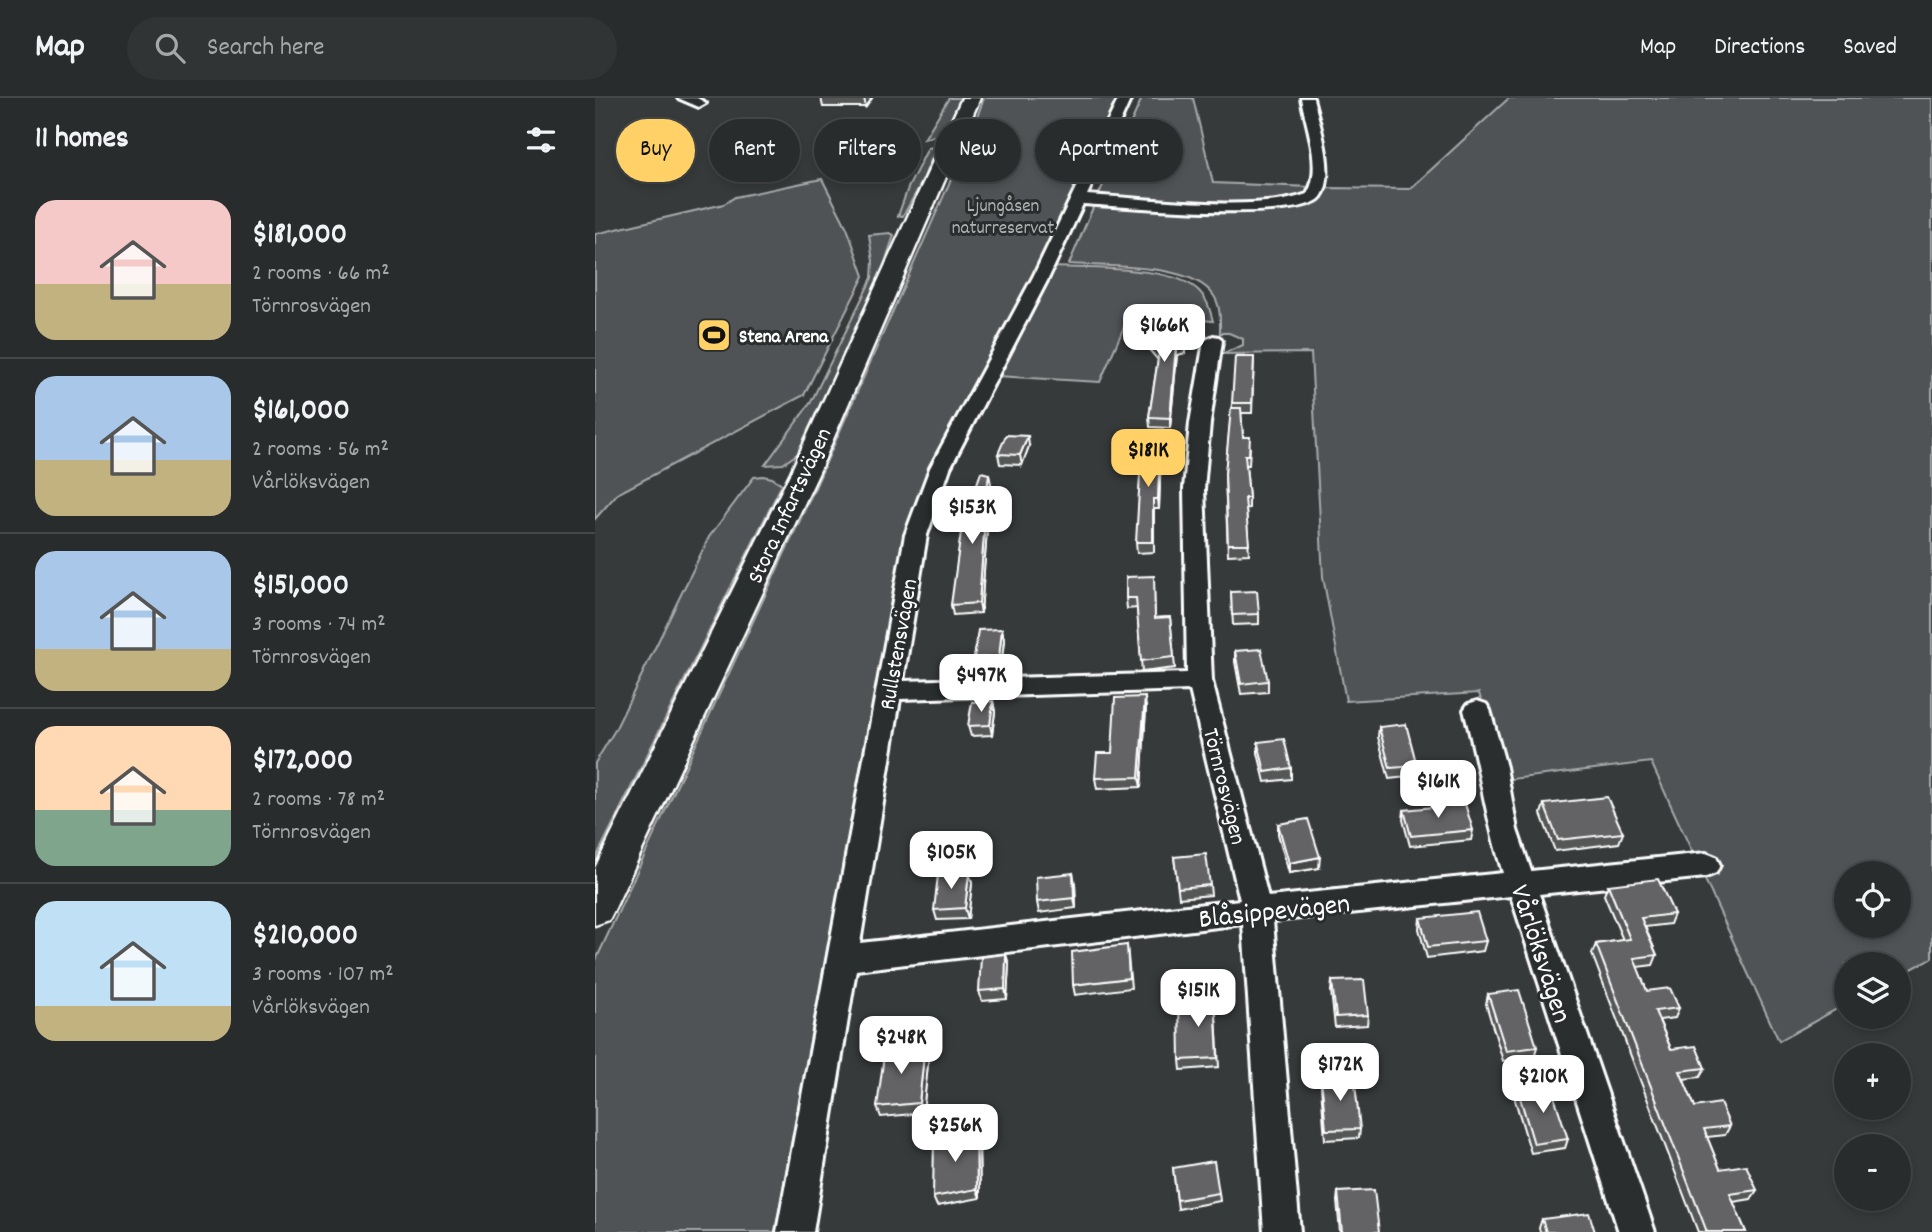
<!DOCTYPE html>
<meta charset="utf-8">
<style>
:root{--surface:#292c2c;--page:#313434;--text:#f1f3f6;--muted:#a5a7a9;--line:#454848;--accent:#ffd166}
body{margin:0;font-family:Dekko,sans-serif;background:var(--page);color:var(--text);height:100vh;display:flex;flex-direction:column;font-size:26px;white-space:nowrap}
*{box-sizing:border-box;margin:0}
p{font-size:23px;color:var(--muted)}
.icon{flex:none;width:38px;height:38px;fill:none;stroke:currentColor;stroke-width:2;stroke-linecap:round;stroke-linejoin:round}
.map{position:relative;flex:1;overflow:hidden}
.side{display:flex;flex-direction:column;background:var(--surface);width:595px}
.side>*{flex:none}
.top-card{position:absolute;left:21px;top:21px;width:665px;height:63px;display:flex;gap:14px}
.buttons{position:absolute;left:1239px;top:763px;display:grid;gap:14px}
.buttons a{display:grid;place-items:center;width:77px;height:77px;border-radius:50%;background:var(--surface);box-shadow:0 4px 10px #0003,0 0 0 2px var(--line);font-size:35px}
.price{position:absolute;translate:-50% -60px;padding:0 16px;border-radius:14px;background:#fff;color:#222;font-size:23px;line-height:46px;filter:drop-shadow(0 2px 4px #0008)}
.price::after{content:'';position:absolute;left:50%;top:42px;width:21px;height:16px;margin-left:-10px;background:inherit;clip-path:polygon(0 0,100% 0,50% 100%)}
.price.selected{background:var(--accent);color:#111}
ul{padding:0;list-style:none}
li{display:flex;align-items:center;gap:21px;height:175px;padding:0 35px}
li+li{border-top:2px solid var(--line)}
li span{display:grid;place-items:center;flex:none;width:196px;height:140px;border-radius:21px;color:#555}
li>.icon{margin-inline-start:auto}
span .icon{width:84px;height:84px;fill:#fffc;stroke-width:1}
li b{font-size:30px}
h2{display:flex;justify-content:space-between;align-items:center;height:84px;padding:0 35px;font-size:30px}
.pill{padding:0 24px;border-radius:32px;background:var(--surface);box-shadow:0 4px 10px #0003,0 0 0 2px var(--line);font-size:24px;line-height:63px}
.pill.selected{background:var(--accent);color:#111}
header{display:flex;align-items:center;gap:42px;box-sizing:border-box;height:98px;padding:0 35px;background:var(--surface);border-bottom:2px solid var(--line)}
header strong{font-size:33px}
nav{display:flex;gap:38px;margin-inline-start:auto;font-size:24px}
.search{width:490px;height:63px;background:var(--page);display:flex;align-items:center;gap:18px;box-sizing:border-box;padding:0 24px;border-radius:38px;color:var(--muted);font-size:26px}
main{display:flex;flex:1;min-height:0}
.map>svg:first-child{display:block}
.green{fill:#505354;stroke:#a8a9aa;stroke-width:2;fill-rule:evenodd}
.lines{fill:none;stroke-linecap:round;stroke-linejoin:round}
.minor-casing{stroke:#fff;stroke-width:6}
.secondary-casing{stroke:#fff;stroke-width:5}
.minor{fill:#2a2d2e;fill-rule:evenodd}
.secondary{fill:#2a2d2e;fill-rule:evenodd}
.wall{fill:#555657;stroke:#fff;stroke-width:2}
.shaded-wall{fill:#454647;stroke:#fff;stroke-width:2}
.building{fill:#636465;stroke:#fff;stroke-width:2}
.labels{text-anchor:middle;stroke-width:6;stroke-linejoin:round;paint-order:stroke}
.far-park-label{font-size:19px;fill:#b0b2b2;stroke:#2a2d2e}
.far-poi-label{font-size:19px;font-weight:bold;fill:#fff;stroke:#2a2d2e;text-anchor:start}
.street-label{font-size:23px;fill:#fff;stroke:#2a2d2e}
.near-street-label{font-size:28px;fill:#fff;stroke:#2a2d2e}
</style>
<header>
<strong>Map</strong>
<div class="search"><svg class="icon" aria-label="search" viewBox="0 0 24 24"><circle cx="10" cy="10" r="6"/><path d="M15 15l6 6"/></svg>Search here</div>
<nav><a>Map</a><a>Directions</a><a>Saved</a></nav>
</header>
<main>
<section class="side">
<h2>11 homes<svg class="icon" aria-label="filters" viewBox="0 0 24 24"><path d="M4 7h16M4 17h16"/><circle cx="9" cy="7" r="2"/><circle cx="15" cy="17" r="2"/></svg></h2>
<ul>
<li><span style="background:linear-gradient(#f6c9c9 60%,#c2b280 0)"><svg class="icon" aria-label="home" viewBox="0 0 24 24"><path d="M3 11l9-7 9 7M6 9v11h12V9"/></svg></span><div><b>$181,000</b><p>2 rooms · 66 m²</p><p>Törnrosvägen</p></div></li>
<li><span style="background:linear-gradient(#a9c7e8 60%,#c2b280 0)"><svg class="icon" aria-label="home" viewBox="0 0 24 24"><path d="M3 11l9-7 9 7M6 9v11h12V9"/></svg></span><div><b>$161,000</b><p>2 rooms · 56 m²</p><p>Vårlöksvägen</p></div></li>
<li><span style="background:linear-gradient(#a9c7e8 70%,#c2b280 0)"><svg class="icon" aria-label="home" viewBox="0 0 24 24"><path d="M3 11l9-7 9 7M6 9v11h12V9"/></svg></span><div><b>$151,000</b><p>3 rooms · 74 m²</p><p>Törnrosvägen</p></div></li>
<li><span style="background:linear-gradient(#ffd9b3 60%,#7fa58c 0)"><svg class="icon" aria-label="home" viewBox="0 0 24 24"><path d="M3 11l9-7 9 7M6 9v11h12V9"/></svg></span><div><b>$172,000</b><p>2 rooms · 78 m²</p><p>Törnrosvägen</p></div></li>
<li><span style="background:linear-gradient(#bfe0f5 75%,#c2b280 0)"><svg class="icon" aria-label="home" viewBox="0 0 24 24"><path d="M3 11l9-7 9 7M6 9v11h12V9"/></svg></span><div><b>$210,000</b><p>3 rooms · 107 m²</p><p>Vårlöksvägen</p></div></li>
</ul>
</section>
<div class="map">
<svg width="1337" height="1134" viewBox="0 0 1337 1134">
<rect width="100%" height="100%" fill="#373a3b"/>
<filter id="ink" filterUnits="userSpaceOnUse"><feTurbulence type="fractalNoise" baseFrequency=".0143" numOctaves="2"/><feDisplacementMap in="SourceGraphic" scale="14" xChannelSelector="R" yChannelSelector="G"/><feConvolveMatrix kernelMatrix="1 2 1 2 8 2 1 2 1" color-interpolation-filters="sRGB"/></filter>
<g filter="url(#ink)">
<path class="green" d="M354,0H366C357,20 353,36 329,41Z
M389,0H525L315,432L284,571L180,1134H0V864L219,392L364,63L378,48L382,36L379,27Z
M547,0H598L618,85L716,89L706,100L671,106L512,99L504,96Z
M914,0H1337V860L1304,878V866H1251V906L1184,943L1056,664L909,682L884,595L751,603L728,479L716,255L627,256L648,247V241L634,235H625C625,222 626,209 619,198C597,164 511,169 474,166L499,107L509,105L696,111L722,102L730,90L815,91ZM1251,775H1304V828H1251Z
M341,49L327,84L308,118H303L313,90L333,50Z
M227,81L252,130L269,178L209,297L22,396L0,421V136L129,106L140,99Z
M295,135L299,137L287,173L202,356L188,366L170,367L216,304L277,180L278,163L274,137Z
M458,169C493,171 581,167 605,194C613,202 615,213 618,223L535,215L505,284L402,278Z
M168,378L177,380L187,386L0,762V665L20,632L114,439L159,379Z"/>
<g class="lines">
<g class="minor-casing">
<path id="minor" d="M83,0H102L111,5L104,9Z
M524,0H536L492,97C549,100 662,115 712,96C728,71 711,27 706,0H718C724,25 742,77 726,99C706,125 525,108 488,106L454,179L355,370L332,437L308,583L592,575L589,391L595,325L609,243L618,238L624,239L627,243L615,325L609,391L617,583L673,799L908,775C891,722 884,666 869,612L873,606L882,603L891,606L895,612L911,669L922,732L936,773L1111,755L1121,759L1125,767L1121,775L1111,779L944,796L1060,1134H1024L916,798L678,823L705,1134H669L648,826L261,872L218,1134H182L310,437L335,370L438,179ZM595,592L645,802L265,845L305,601Z"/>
</g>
<g class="secondary-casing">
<path id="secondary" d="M367,0H385L224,374L20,810L14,822L0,827V770L196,374Z"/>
</g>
<use href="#minor" class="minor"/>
<use href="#secondary" class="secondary"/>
</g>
<path class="wall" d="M226,0H277L271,9H228Z
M584,216V239L589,246L590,255L582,257L575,330L555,329L554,319L563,262L546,242L545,233L569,226Z
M659,259L657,315H646L648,339L655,349L654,367H651L654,400V410L651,411L654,456L633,457L630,376L637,305Z
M434,348L427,367L405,366L403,356Z
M566,352L564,411H559V454L542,455L541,444Z
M396,386L395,391L403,401L398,417H393L386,515L358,517L356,507Z
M559,488L560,520L575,519L580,570L547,574L542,510L532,511L531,500Z
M636,494L664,516V526L638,527Z
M407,531L409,542L406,570L381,571L379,560Z
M640,553L673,583V594L646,596L640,564Z
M398,603L400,614L397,637L376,638L373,628Z
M551,610L546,689L502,691L500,680L517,655Z
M784,629L822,668L821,678L794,681L783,639Z
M663,644L696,670V681L670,684L663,655Z
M949,706L1028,735L1024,745L960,753L946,716Z
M809,712L878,732L876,742L815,748L808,722Z
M683,726L724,770L694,775L683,736Z
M579,759L615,787L616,797L584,800Z
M374,775L377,785L373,821L342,822L339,812Z
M478,775L480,786L481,810L444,815L442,804Z
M1013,787L1079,816L1075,826L1050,829L1062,857L1058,867L1042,869L1052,893L1084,910L1080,920L1064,922L1076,951L1110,970L1105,979L1088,981L1100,1009L1135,1028L1130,1037L1112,1039L1125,1071L1162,1092L1156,1101L1138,1104L1151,1134H1103L997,856L1001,846L1028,842L1009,797Z
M825,820L891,843L888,853L832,860L824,831Z
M532,847L536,890L480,897L478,887Z
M414,866L412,901L387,903L384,893Z
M737,883L773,917L772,927L740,929L736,893Z
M893,896L942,949L939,959L908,963L891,906Z
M620,899L624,969L586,972L585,962Z
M334,956L328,1015L286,1019L282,1009Z
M726,979L765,1031L764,1040L730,1042L726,988Z
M923,993L973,1041L970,1050L936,1055L920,1002Z
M384,1043L385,1100L342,1108L338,1099Z
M578,1070L624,1095L625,1103L583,1111Z
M743,1094L784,1134H745L742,1103Z
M947,1121L1000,1134H945L944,1130Z"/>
<path class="shaded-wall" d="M269,0H277L271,9Z
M584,216L585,225L583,247L589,246L590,255L582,257L575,330V320Z
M433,338L434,348L427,367L425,357Z
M565,342L566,352L564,411L563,401Z
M394,376L396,386L394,401L392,391Z
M401,391L403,401L398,417L397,407Z
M391,407L393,417L386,515L384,505Z
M407,531L409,542L406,570L404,559Z
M550,599L551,610L546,689L544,679Z
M398,603L400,614L397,637L395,627Z
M725,759L724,770L694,775V765Z
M374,775L377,785L373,821L370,810Z
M478,775L480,786L481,810L479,800Z
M411,856L414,866L412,901L410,891Z
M330,947L334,956L328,1015L324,1005Z
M381,1034L384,1043L385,1100L382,1091Z"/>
<path class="building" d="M572,214L584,216L582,238L589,246L581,248L575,320L554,319L564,254L545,233L569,226Z
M640,259H659L657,305H637Z
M636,310H646L648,339H655L654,357H650L654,400H650L654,446H633L630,376Z
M411,337L433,338L425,357L403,356Z
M547,342H565L563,401H558V444H541Z
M386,374L394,376L392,391H401L397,407H391L384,505L356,507L366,434Z
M559,478L560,520L575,519L579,559L546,563L541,500H531V479Z
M662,493L664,516L637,517L636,494Z
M407,531L404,559L379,560L383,532Z
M666,551L673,583L646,586L640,553Z
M550,599L544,679L500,680L502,655H517L520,600Z
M398,603L395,627L373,628L377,604Z
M811,626L822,668L795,670L784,629Z
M689,641L696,670L670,674L663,644Z
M1012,699L1028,735L963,742L949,706Z
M870,706L878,732L816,738L809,712Z
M713,721L725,759L694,765L683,726Z
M611,756L615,787L583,790L579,759Z
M374,775L370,810L339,812L343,777Z
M478,775L479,800L442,804L441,779Z
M1063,781L1079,816L1046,820L1062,857L1039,860L1052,893L1075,890L1084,910L1060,913L1076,951L1101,948L1110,970L1085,973L1100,1009L1125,1005L1135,1028L1109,1031L1125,1071L1151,1067L1162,1092L1135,1096L1151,1134H1112L1001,846L1035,841L1013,787Z
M882,814L891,843L833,849L825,820Z
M532,847L534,880L478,887L477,854Z
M411,856L410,891L384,893L386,859Z
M769,882L773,917L741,919L737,883Z
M924,892L942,949L911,953L893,896Z
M620,899L623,960L585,962L584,901Z
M330,947L324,1005L282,1009L290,950Z
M759,977L765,1031L731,1032L726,979Z
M956,989L973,1041L939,1046L923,993Z
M381,1034L382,1091L338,1099L339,1041Z
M619,1063L624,1095L582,1102L578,1070Z
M779,1092L784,1134H747L743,1094Z
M994,1115L1000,1134H951L947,1121Z"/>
</g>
<defs>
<g id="stadium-square" transform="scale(1.75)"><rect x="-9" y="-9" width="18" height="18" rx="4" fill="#ffd166" stroke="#2a2d2e"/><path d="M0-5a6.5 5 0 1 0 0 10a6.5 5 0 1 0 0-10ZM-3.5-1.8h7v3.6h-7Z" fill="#111"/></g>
</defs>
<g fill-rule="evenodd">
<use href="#stadium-square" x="119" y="237"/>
</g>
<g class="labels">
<g class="far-park-label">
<text x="408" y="113">Ljungåsen<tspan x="408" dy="22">naturreservat</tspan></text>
</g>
<g class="far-poi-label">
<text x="144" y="244">Stena Arena</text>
</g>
<g class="street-label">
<text transform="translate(193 407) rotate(-65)" y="8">Stora Infartsvägen</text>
<text transform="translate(302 546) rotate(-80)" y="8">Rullstensvägen</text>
<text transform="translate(631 688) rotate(76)" y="8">Törnrosvägen</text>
</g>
<g class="near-street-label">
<text transform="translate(679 811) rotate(-6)" y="10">Blåsippevägen</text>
<text transform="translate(948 855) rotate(72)" y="10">Vårlöksvägen</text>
</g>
</g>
</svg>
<div class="buttons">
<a><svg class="icon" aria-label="locate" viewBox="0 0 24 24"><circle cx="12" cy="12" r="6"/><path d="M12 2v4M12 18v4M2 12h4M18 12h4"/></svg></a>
<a><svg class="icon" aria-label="layers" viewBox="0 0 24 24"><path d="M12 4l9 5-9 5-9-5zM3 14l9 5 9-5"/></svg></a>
<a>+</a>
<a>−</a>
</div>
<b class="price" style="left:569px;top:266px">$166K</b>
<b class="price selected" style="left:553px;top:391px">$181K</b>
<b class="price" style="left:377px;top:448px">$153K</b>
<b class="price" style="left:386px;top:616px">$497K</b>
<b class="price" style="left:843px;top:722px">$161K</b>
<b class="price" style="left:356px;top:793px">$105K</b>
<b class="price" style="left:603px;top:931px">$151K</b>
<b class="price" style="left:306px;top:978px">$248K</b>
<b class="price" style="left:745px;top:1005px">$172K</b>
<b class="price" style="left:948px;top:1017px">$210K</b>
<b class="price" style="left:360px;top:1066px">$256K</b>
<div class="top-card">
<a class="pill selected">Buy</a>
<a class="pill">Rent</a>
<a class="pill">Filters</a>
<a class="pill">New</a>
<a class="pill">Apartment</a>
</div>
</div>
</main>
